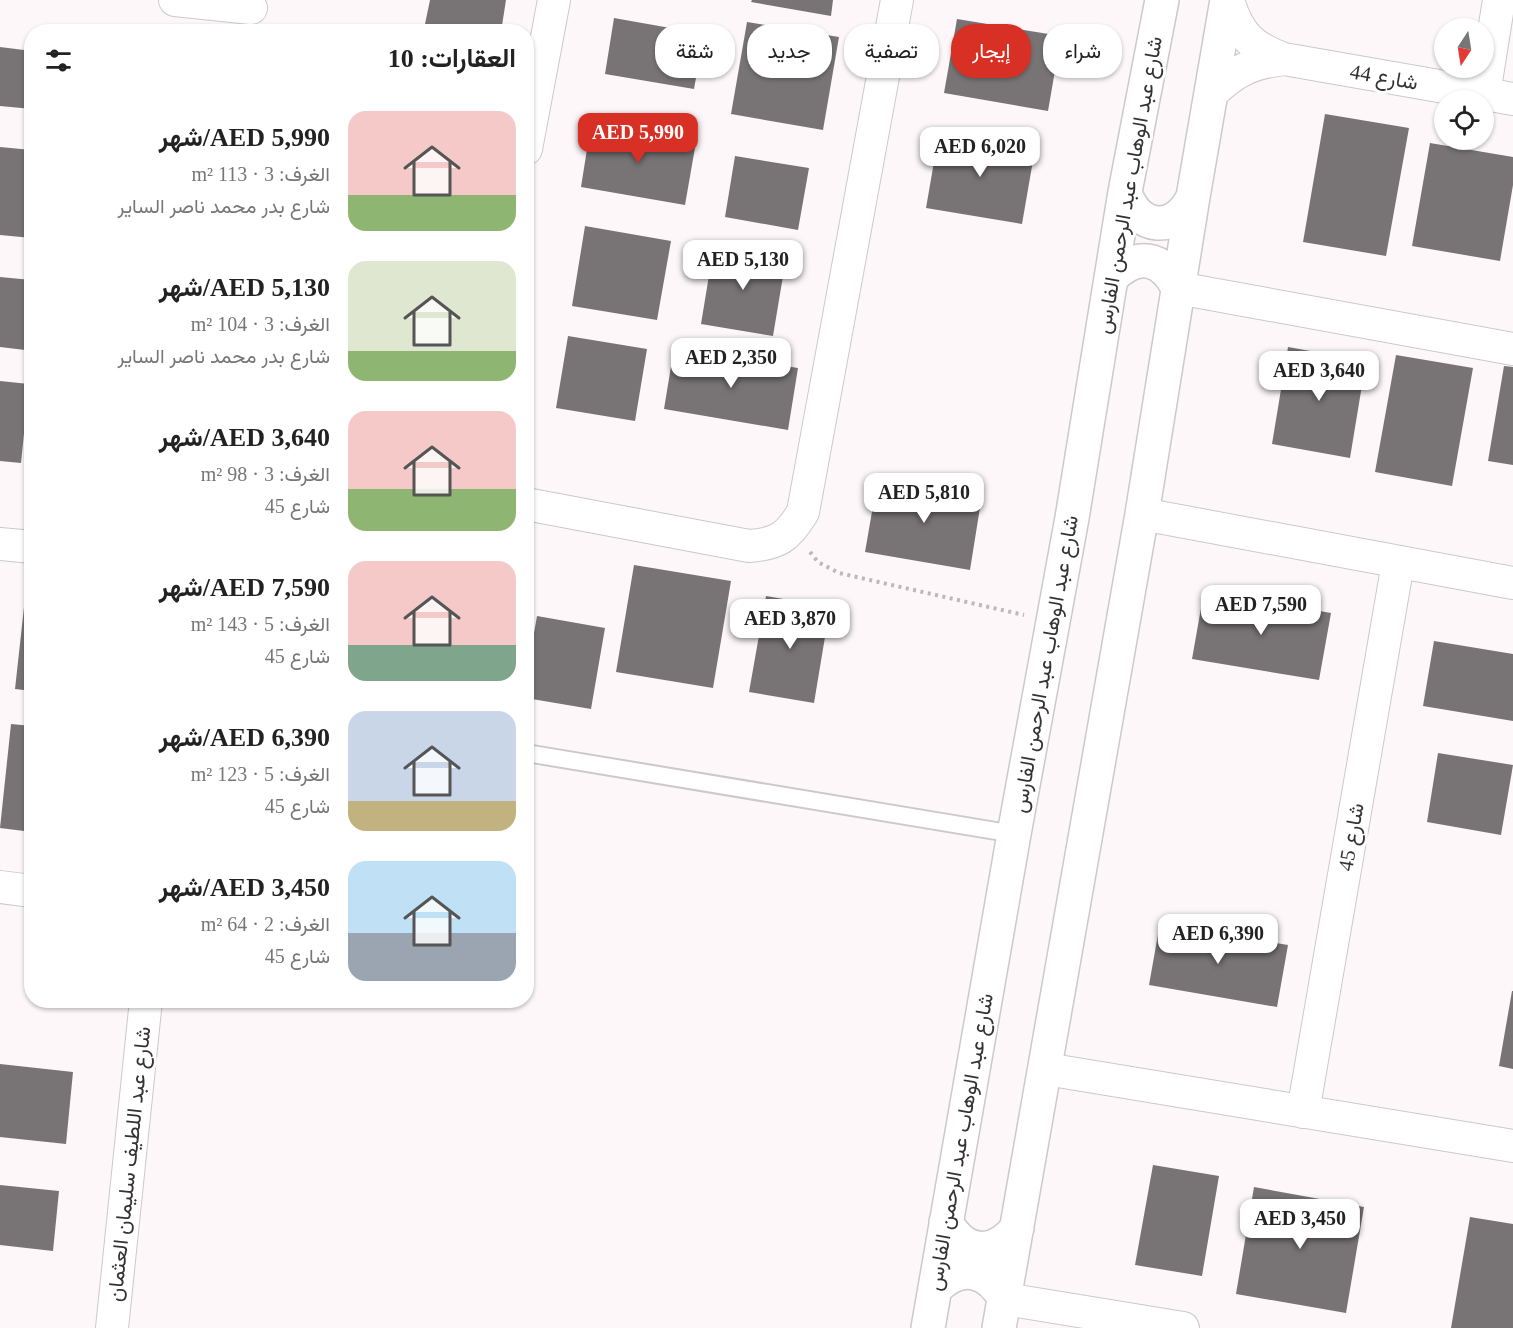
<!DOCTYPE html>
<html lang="ar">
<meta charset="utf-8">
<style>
:root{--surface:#fff;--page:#f6f6f6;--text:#222;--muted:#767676;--accent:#d93025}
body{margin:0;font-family:"Times New Roman",Vazirmatn,serif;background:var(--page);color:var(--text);direction:rtl;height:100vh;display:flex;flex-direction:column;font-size:22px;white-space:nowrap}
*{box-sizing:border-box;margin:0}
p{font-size:20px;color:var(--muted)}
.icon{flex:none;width:33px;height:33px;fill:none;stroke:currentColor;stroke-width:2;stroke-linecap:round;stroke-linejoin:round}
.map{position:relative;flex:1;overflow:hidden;direction:ltr}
.sheet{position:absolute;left:24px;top:24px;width:510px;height:984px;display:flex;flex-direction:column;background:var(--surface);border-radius:24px;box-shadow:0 2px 4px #0004;direction:rtl}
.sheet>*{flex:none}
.hud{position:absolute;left:552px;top:24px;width:570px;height:54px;direction:rtl;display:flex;gap:12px}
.needle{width:39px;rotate:192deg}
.controls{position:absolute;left:1434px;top:18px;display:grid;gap:12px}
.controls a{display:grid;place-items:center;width:60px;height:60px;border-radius:50%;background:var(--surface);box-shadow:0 2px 4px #0004;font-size:30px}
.price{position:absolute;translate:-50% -51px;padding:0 14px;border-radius:12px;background:#fff;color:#222;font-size:20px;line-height:39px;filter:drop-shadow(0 2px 3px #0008)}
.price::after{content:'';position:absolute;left:50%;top:36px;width:18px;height:14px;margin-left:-9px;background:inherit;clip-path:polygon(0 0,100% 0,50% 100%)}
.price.active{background:var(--accent);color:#fff}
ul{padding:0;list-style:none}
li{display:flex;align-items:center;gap:18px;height:150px;padding:0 18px}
li span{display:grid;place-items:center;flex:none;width:168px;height:120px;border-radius:18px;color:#555}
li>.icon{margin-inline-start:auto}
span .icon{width:72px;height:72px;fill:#fffc;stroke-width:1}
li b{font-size:26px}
h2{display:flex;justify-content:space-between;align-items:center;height:72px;padding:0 18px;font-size:26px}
.chip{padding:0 21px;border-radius:24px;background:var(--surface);box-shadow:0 2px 4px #0004;font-size:21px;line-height:54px}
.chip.active{background:var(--accent);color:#fff}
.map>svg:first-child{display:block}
.building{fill:#787476}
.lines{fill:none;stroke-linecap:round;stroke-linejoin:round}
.service-casing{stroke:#cdc8ca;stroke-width:20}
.minor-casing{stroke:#cdc8ca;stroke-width:34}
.tertiary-casing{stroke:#cdc8ca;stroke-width:36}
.path{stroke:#bcb8ba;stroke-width:4;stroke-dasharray:3 4.5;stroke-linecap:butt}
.service{stroke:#fff;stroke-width:16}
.minor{stroke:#fff;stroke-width:32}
.tertiary{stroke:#fff;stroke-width:33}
.labels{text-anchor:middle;stroke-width:6;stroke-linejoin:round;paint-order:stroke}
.street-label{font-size:21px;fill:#343233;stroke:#fff}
</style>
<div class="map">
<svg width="1513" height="1328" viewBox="0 0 1513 1328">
<rect width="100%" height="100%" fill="#fdf7fa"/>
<path class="building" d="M430,0H506L501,32H468L425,24Z
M752,0H833L831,16L751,2Z
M614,18L704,34L694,89L605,74Z
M957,19L1061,36L1048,111L944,93Z
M747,22L839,37L823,130L731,114Z
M0,47L32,51V109L0,106Z
M1325,114L1409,128L1386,256L1303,242Z
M591,124L696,142L685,205L581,187Z
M939,133L1035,149L1022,224L926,208Z
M1430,143L1513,157V185L1500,261L1412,246Z
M0,147L32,150V238L0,235Z
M735,156L809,168L798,230L725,217Z
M585,226L671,241L657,320L572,306Z
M714,245L786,258L773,336L701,324Z
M0,277L32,280L25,350L0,347Z
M568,336L647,349L635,421L556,408Z
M1288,347L1366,361L1350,458L1272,444Z
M674,348L798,368L788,430L664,409Z
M1396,355L1473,368L1452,486L1375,472Z
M1504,366L1513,367V465L1488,461Z
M0,381L29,384L21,463L0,461Z
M878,477L982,495L970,570L865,552Z
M634,565L731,581L713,688L616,672Z
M26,589H32V691L15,689Z
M1204,591L1331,613L1319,680L1192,659Z
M766,596L830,607L814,703L749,692Z
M537,616L605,628L591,709L526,698V678Z
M1434,641L1513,654V721L1423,706Z
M11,724L32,726V832L0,828Z
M1438,753L1513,765L1501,835L1427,822Z
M1160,923L1288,945L1277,1007L1149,985Z
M1512,991H1513V1069L1499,1066Z
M0,1064L73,1072L66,1144L0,1137Z
M1153,1165L1219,1176L1202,1276L1135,1265Z
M0,1185L59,1191L53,1251L0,1245Z
M1254,1187L1364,1207L1346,1313L1236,1294Z
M1470,1217L1513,1224V1328H1451Z"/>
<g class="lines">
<g class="service-casing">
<path id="service" d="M526,753L1014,834"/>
</g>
<g class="minor-casing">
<path id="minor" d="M175,0L251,8
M1228,0C1238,34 1251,47 1284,59L1513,99
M1211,94C1235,70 1252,63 1284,59
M1484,94L1499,0
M526,149L554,0
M1178,288L1513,349
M526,504L749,546C778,544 788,537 803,512L897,0
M1142,514L1513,583
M0,544L32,547
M0,887L32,891
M1046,1069L1513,1146
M1303,1112L1398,563
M1005,1299L1183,1328
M112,1328L146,1000"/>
</g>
<g class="tertiary-casing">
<path id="tertiary" d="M1125,192C1137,231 1176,234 1193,197
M1112,277C1137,252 1162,256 1178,288
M946,1222C964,1254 993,1258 1017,1228
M935,1289C960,1263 987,1268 1005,1299
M928,1328L1014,834L1072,518L1125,192L1162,0
M999,1328L1142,514L1193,197L1227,0"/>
</g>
<path class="path" d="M810,552L818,562L839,573L1024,615"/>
<use href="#service" class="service"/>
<use href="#minor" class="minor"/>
<use href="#tertiary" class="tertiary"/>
</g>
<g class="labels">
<g class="street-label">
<text transform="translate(1384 77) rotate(10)" y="7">شارع 44</text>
<text transform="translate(1129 185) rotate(-80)" y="7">شارع عبد الوهاب عبد الرحمن الفارس</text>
<text transform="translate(1045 664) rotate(-80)" y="7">شارع عبد الوهاب عبد الرحمن الفارس</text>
<text transform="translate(1351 837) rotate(-80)" y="7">شارع 45</text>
<text transform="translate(960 1142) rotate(-80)" y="7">شارع عبد الوهاب عبد الرحمن الفارس</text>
<text transform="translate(129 1164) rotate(-84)" y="7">شارع عبد اللطيف سليمان العثمان</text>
</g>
</g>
</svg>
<div class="controls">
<a><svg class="needle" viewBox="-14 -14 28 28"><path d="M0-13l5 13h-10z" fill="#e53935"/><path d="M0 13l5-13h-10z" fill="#767676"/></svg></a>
<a><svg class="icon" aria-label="locate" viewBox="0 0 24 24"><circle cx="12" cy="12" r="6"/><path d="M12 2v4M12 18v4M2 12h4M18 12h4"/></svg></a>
</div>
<b class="price active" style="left:638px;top:164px">AED 5,990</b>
<b class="price" style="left:980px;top:178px">AED 6,020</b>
<b class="price" style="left:743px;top:291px">AED 5,130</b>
<b class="price" style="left:731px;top:389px">AED 2,350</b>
<b class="price" style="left:1319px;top:402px">AED 3,640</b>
<b class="price" style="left:924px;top:524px">AED 5,810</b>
<b class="price" style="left:1261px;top:636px">AED 7,590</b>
<b class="price" style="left:790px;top:650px">AED 3,870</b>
<b class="price" style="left:1218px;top:965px">AED 6,390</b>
<b class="price" style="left:1300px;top:1250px">AED 3,450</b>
<div class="hud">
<a class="chip">شراء</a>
<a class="chip active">إيجار</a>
<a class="chip">تصفية</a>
<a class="chip">جديد</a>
<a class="chip">شقة</a>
</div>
<section class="sheet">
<h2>العقارات: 10<svg class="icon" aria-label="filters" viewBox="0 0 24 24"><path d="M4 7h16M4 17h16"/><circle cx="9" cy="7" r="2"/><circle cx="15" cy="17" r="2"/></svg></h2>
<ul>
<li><span style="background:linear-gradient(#f6c9c9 70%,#8fb573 0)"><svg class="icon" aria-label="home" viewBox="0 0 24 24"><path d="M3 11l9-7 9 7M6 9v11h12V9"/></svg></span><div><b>AED 5,990/شهر</b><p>الغرف: 3 · 113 m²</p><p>شارع بدر محمد ناصر الساير</p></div></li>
<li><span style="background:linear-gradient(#dfe7d0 75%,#8fb573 0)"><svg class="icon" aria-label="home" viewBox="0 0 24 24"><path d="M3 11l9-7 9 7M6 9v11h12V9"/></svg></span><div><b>AED 5,130/شهر</b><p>الغرف: 3 · 104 m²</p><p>شارع بدر محمد ناصر الساير</p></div></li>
<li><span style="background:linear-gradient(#f6c9c9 65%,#8fb573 0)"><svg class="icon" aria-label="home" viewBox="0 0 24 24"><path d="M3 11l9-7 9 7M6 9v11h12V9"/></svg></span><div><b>AED 3,640/شهر</b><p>الغرف: 3 · 98 m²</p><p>شارع 45</p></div></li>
<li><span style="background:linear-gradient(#f6c9c9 70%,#7fa58c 0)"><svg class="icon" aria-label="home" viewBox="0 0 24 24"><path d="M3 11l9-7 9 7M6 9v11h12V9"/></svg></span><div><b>AED 7,590/شهر</b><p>الغرف: 5 · 143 m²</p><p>شارع 45</p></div></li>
<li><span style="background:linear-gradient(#c9d6e8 75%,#c2b280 0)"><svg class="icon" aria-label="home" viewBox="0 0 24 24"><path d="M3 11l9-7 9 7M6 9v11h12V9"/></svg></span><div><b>AED 6,390/شهر</b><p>الغرف: 5 · 123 m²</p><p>شارع 45</p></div></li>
<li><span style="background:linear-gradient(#bfe0f5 60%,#9aa5b1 0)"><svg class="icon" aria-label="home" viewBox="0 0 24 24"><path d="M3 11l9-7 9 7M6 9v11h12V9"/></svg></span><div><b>AED 3,450/شهر</b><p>الغرف: 2 · 64 m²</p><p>شارع 45</p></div></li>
</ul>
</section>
</div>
